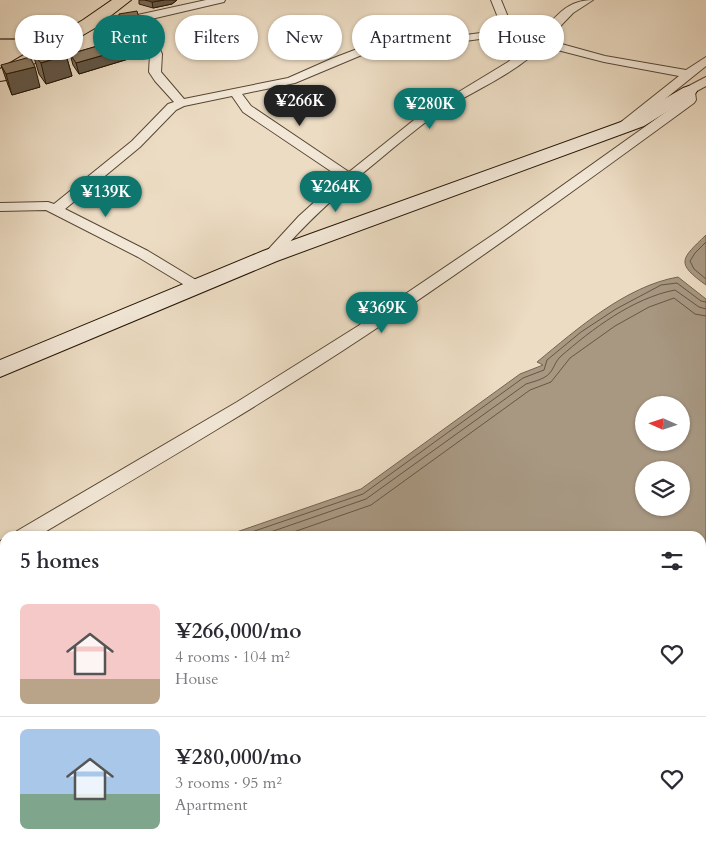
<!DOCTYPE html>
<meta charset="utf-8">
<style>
:root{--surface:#fff;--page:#f7f7f7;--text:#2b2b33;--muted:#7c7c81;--line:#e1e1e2;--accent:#0f766e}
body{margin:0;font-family:Cardo,serif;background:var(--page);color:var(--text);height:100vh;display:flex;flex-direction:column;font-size:19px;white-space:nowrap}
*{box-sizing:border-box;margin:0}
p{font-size:16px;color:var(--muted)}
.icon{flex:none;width:28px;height:28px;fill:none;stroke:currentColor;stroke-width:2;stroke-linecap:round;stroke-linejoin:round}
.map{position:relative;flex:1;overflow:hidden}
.drawer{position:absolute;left:0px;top:531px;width:706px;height:321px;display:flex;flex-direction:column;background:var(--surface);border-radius:15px 15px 0 0;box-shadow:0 1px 4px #0004}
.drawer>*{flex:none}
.top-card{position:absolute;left:15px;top:15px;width:676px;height:45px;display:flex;gap:10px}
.needle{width:32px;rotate:273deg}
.fabs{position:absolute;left:635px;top:396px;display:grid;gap:10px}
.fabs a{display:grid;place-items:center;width:55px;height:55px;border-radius:50%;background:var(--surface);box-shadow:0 1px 4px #0004;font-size:25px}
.price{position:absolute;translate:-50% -42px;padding:0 11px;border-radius:18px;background:var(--accent);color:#fff;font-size:16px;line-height:32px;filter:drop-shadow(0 1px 2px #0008)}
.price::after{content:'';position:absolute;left:50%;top:30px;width:15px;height:11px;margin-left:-8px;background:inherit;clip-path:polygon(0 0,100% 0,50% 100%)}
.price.selected{background:#222;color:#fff}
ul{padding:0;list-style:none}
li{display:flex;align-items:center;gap:15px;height:125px;padding:0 20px}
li+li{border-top:1px solid var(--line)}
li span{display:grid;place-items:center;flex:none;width:140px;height:100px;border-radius:8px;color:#555}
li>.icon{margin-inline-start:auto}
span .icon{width:60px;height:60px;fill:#fffc;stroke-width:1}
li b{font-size:21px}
h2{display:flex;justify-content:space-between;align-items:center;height:60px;padding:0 20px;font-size:21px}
.tag{padding:0 18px;border-radius:22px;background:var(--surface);box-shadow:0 1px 4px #0004;font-size:18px;line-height:45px}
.tag.selected{background:var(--accent);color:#fff}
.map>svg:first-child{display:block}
.water{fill:#a89882;stroke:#736450;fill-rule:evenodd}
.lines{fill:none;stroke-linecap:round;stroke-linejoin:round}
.shore{stroke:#665643;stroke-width:1}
.stream{fill:#736450;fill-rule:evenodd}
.street-casing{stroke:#564734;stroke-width:2}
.secondary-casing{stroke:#241504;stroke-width:2}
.primary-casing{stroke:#241504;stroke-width:2}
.street{fill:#f3e8d8;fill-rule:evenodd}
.secondary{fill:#f3e8d8;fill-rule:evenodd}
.primary{fill:#ecdcc3;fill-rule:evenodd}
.wall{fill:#786b59;stroke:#241504}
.shaded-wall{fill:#625748;stroke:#241504}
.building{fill:#8c7c67;stroke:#241504}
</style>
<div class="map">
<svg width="706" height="852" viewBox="0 0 706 852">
<rect width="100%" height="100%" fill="#ecdcc3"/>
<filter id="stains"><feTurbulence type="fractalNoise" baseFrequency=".004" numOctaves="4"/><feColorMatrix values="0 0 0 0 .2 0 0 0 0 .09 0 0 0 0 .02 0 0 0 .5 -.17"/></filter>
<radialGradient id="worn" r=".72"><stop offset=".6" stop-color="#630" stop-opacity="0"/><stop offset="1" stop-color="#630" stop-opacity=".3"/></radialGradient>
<path class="water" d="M706,235V285C675,263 681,259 706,235Z
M678,277L706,299V852H354L355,848H701V536H225L361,489L520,374L543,365L537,362C577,329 626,286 678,277ZM644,405H681V442H644ZM644,470H681V508H644Z
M175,848H336L338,852H176Z"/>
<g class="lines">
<path class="shore" d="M706,242L695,253L690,261L694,269L706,279
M240,536L363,494L523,378L544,370L547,360L581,332L616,309L661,285L677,283L701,301L706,302
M259,536L366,499L526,384C535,381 547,379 552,370C555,365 556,361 560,357C592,329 633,298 675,290L699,307L706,309
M282,536L371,505L530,390L551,382L570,358L615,326L649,307L674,298L695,314L706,316"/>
<path class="stream" d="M0,38H14L16,39L14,40H0Z"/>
<g class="street-casing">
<path id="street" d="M206,0H225L224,2L147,20L162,54L161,72L184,99L288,78L331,59L386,38L458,36L503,30L491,0H501L513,29L541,33C557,15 568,0 593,0L573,13L547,40L605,56L686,70L706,57V66L624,132L620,133L614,129L616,126L679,76L604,62L542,46C513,76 471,91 437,114C417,128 398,144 380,159C342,190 306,222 275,259H265L263,256L265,253L299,216L341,178L243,112L232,96L184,106L176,110L140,147L65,209L148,251L201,283L203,287L201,291L196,292L138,257L46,210L0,211V203L48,202L54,204L132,141L168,104L174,102L155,81L149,72L150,54L137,22L101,29L85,26L84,24L85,22L101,23ZM509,35L536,39L508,62L419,116L349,172L251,106L242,94L295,83L388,44L458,42Z
M706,77V86L695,92L696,100L694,103C587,181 479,260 368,334C261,405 149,470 38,536H14L17,531L237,402L358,326L500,230L684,99L683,91L685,88Z
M5,539V556L0,558V541Z"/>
</g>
<g class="secondary-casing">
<path id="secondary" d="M689,86L695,88L697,91L695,94L644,126L277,261L0,377V360L263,251L632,118L683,88Z"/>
</g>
<g class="primary-casing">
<path id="primary" d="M112,0H131L95,28L6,80L0,81V69L83,20Z"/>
</g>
<use href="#street" class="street"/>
<use href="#secondary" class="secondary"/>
<use href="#primary" class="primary"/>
</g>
<path class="wall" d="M139,0H177L172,4L153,8L139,4Z
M119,14L146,43L148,53L79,74L73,65L70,54L125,38Z
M33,54L66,55L72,76L46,84L39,74Z
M1,65L40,87L12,95L8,85Z"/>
<path class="shaded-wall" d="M164,0H177L172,4L153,8L152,2Z
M146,43L148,53L79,74L76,63Z
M66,55L72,76L46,84L41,63Z
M35,67L40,87L12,95L6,74Z"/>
<path class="building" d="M145,0H164L152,2Z
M137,11L146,43L76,63L70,54L125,38L119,14Z
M59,46L66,55L41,63L33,54Z
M30,57L35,67L6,74L1,65Z"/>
<rect width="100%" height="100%" filter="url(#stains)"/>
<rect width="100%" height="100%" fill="url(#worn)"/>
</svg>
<div class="fabs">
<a><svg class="needle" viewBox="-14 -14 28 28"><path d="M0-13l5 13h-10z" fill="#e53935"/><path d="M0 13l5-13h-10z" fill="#7c7c81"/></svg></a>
<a><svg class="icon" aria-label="layers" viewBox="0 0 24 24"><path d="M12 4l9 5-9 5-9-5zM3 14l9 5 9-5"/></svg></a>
</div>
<b class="price selected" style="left:300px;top:127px">¥266K</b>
<b class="price" style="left:430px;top:130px">¥280K</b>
<b class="price" style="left:336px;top:213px">¥264K</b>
<b class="price" style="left:106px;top:218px">¥139K</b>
<b class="price" style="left:382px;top:334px">¥369K</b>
<div class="top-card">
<a class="tag">Buy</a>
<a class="tag selected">Rent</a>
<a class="tag">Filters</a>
<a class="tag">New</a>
<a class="tag">Apartment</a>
<a class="tag">House</a>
</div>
<section class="drawer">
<h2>5 homes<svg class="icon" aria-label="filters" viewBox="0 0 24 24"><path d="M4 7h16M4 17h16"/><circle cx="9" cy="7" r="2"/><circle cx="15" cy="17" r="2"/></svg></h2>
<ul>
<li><span style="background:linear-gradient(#f6c9c9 75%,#b9a48a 0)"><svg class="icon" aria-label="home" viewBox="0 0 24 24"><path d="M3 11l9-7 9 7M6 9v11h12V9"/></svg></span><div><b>¥266,000/mo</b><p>4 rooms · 104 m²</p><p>House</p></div><svg class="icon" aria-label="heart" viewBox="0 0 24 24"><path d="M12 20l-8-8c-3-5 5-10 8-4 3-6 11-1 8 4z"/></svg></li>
<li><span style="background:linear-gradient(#a9c7e8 65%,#7fa58c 0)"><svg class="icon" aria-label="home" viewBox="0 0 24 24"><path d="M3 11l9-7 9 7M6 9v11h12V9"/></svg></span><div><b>¥280,000/mo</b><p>3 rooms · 95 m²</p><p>Apartment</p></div><svg class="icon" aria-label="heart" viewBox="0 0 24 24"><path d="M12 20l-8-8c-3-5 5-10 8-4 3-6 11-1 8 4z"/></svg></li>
</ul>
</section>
</div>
